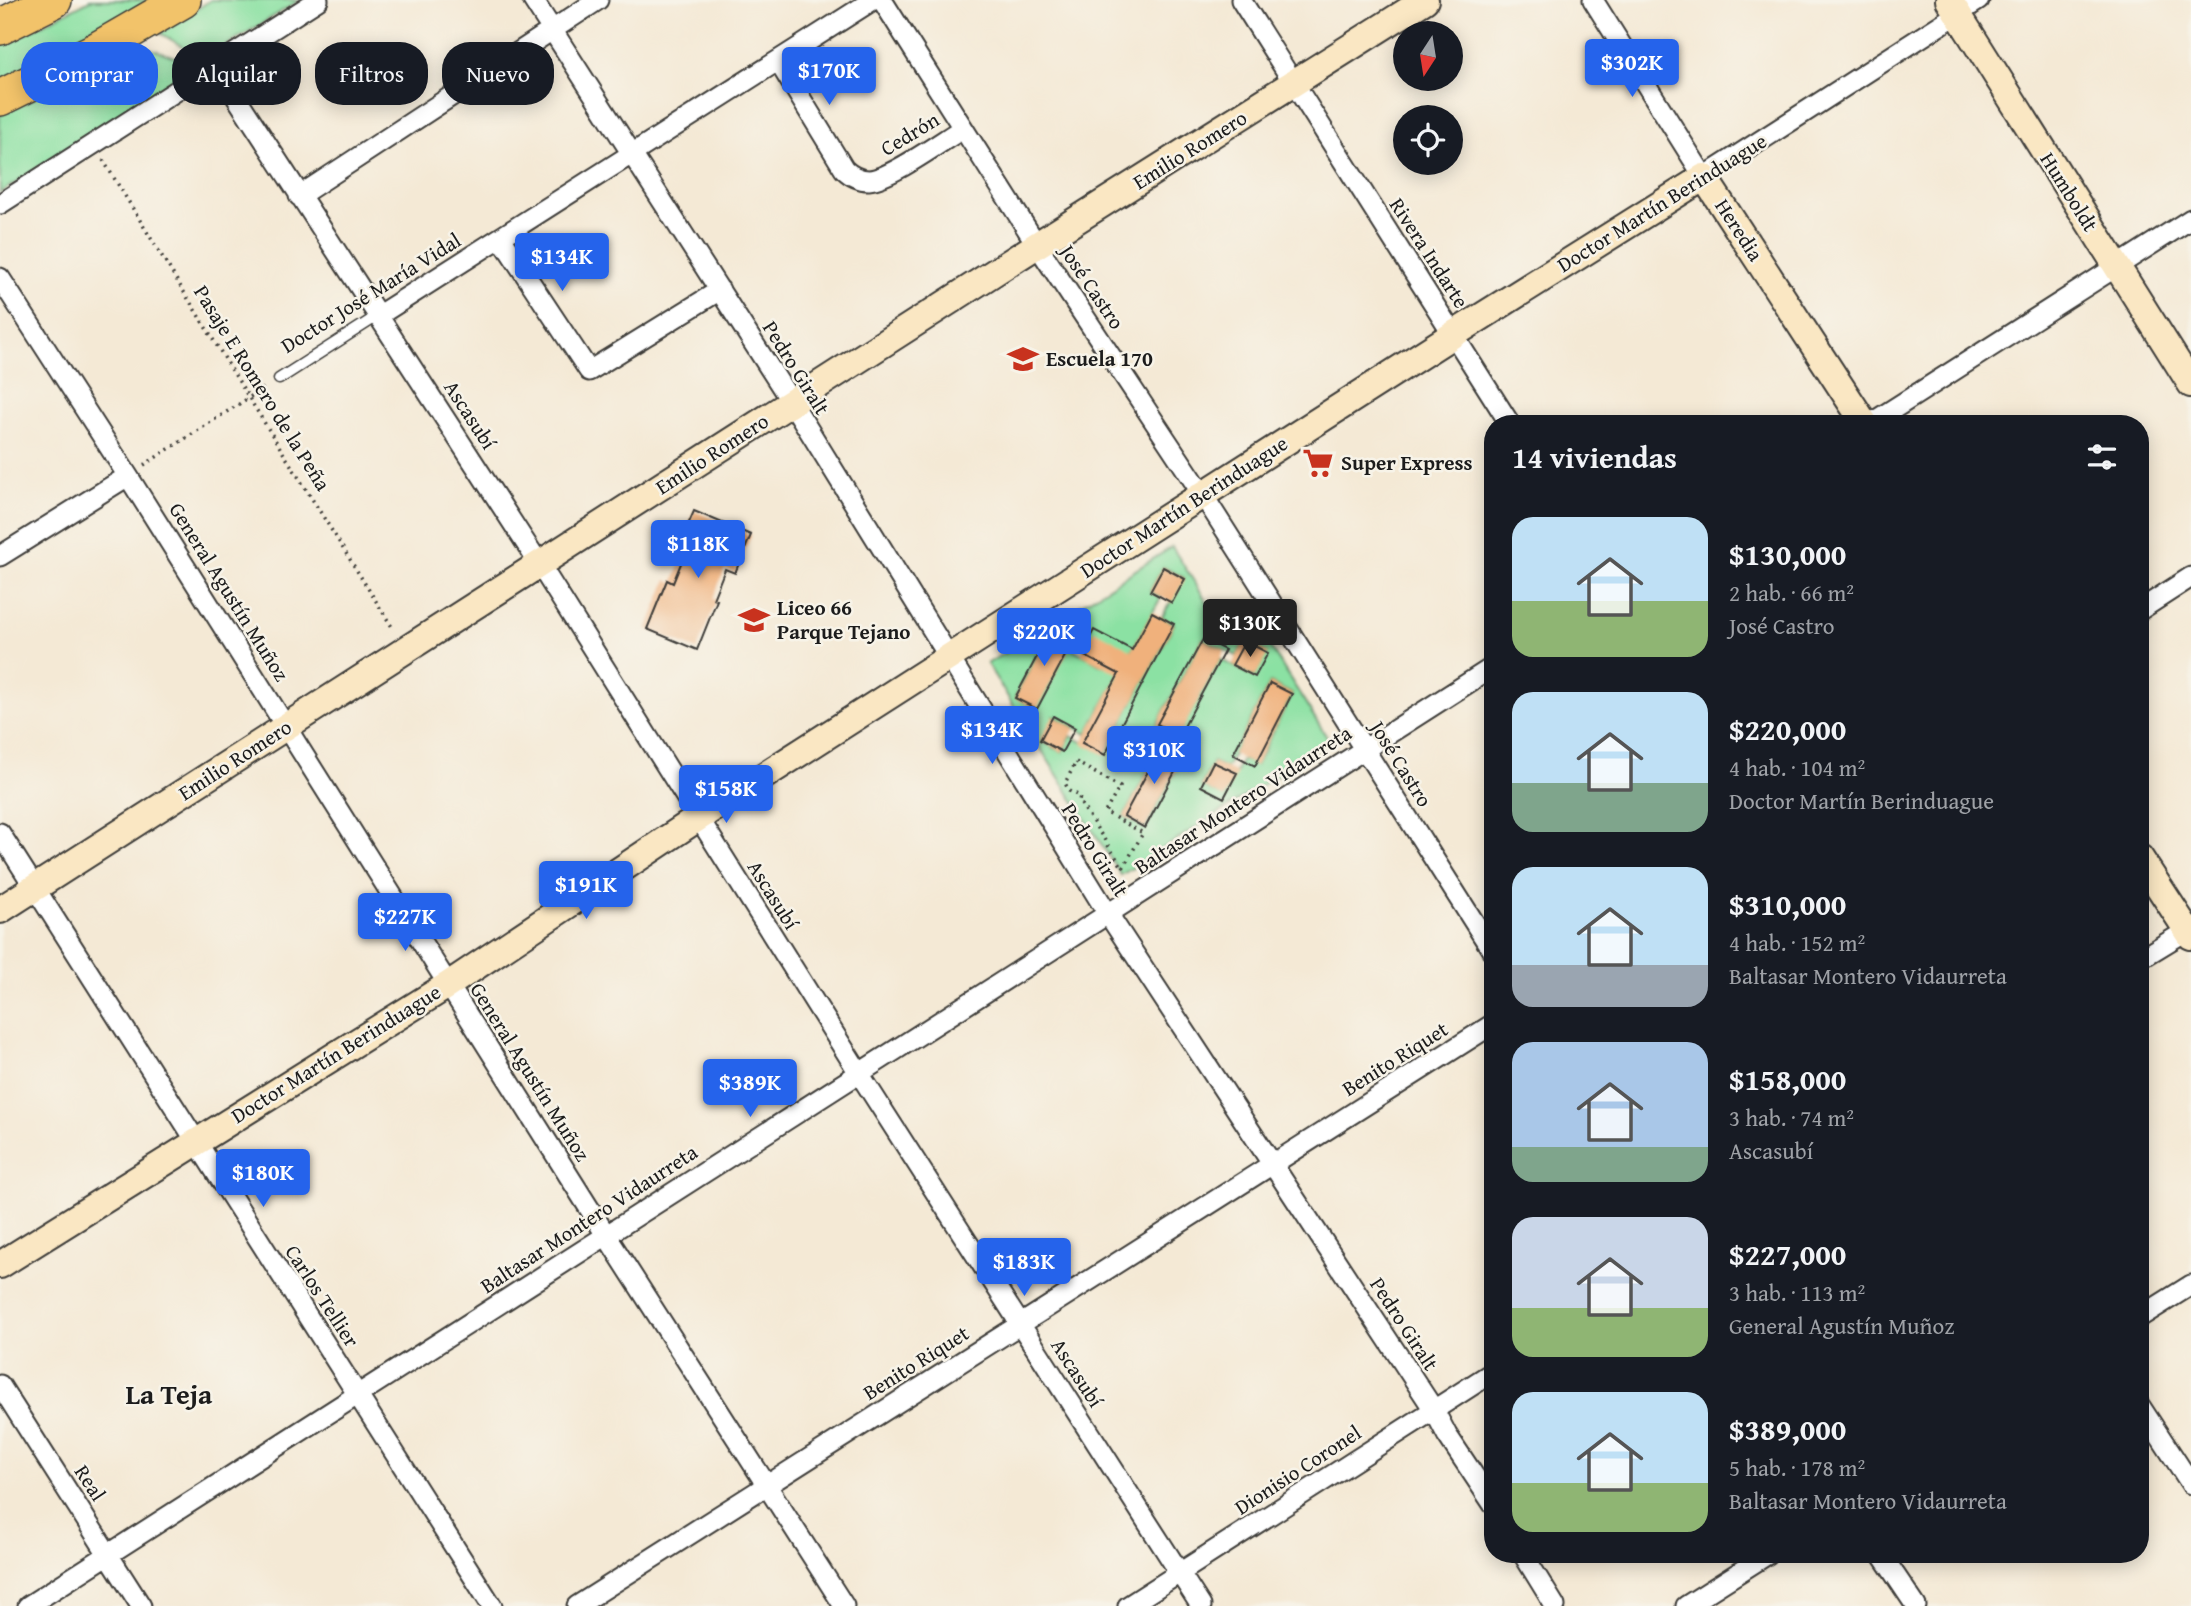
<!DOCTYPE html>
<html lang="es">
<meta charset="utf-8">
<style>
:root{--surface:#171b24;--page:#242831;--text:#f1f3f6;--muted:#9ea1a6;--accent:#2563eb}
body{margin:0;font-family:"Gentium Book Plus",serif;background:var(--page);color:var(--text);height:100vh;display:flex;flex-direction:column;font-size:26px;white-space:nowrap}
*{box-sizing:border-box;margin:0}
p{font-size:23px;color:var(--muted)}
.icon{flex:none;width:38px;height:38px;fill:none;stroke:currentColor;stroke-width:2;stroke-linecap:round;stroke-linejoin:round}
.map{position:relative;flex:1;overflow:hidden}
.sheet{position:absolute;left:1484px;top:415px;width:665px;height:1148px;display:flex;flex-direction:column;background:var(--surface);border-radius:28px;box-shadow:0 4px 18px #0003}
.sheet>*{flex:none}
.banner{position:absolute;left:21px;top:42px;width:665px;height:63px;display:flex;gap:14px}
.needle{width:46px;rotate:192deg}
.controls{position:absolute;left:1393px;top:21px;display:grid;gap:14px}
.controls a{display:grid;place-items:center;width:70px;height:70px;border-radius:50%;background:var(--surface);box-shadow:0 4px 18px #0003;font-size:35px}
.price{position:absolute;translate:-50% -60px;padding:0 16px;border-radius:7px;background:var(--accent);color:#fff;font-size:23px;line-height:46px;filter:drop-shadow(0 2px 4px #0008)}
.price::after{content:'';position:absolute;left:50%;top:42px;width:21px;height:16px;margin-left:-10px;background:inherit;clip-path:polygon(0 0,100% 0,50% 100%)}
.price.current{background:#222;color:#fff}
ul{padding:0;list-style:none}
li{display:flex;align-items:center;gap:21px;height:175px;padding:0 28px}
li span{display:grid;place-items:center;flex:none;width:196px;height:140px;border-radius:21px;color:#555}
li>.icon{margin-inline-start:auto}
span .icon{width:84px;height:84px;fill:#fffc;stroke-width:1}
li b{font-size:30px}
h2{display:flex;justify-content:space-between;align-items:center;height:84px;padding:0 28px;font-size:30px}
.pill{padding:0 24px;border-radius:28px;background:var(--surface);box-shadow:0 4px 18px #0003;font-size:24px;line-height:63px}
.pill.current{background:var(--accent);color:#fff}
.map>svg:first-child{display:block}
.green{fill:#8be1a3;stroke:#547e60;stroke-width:2;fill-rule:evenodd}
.building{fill:#f0b17b}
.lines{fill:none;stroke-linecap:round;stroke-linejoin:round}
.lane-casing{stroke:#3c3b38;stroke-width:13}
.street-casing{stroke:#3c3b38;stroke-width:23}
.secondary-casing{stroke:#3c3b38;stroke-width:30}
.highway-casing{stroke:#3c3b38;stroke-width:38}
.path{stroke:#3c3b38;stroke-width:3.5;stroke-dasharray:2 5;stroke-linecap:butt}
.lane{stroke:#fff;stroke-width:10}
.street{stroke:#fff;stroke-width:19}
.secondary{stroke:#fae7c3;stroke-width:26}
.highway{stroke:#f2c36a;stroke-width:35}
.labels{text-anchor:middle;stroke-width:5;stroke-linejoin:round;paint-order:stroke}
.street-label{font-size:21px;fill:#1c1c1c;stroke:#f7f3e8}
.poi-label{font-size:21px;font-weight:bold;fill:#1c1c1c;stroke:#f7f3e8;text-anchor:start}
.district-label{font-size:28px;font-weight:bold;fill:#1c1c1c;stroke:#f7f3e8}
</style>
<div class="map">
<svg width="2191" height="1606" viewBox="0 0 2191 1606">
<rect width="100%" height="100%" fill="#f7f3e8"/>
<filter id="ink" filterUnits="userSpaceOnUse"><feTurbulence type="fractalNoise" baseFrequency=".0143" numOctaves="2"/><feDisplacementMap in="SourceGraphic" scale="14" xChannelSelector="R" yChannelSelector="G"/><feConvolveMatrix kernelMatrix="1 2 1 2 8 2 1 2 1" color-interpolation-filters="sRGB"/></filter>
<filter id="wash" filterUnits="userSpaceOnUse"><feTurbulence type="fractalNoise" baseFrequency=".00686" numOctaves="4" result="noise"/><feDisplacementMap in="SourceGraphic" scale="28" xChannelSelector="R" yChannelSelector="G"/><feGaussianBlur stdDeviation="1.57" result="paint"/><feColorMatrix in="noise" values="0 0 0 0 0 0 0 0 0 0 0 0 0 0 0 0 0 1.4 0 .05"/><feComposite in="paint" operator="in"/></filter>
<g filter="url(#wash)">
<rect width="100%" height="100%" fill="#f4e9d5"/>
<path class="green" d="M90,0H151L37,64L0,81V46Z
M211,0H300L204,59L160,33Z
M140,45L193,63L194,66L0,193V115Z
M1172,547L1211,608L1245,607L1330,742L1121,875L987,664ZM1163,567L1184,578L1162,617L1174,624L1105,754L1071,736L1062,752L1041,741L1054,716L1087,734L1161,597L1150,591ZM1052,628L1086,645L1104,666L1069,647L1036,709L1015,697ZM1203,639L1237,656L1245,641L1267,653L1254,677L1220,659L1170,750L1183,757L1145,828L1124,816L1169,731L1157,724ZM1270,683L1292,694L1256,765L1242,759L1224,797L1201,786L1213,762L1226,768Z"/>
<g id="blocks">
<path class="building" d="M694,511L751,535L735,573L725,569L713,599L717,600L697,650L647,629L667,580L673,583L686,551L678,548Z
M1163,567L1185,579L1172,603L1150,591Z
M1152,612L1174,624L1105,755L1082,743L1119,674L1081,654L1094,630L1132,650Z
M1052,628L1074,639L1037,709L1015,698Z
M1203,639L1225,650L1179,736L1157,724Z
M1245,641L1268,653L1255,677L1232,665Z
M1270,683L1292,694L1255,766L1233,754Z
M1053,716L1075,728L1062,752L1040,740Z
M1162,745L1183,757L1145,828L1124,816Z
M1213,762L1237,773L1224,798L1201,786Z"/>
</g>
</g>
<g filter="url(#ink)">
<use href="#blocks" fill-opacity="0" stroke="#3c3b38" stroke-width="2"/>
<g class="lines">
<g class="lane-casing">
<path id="lane" d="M279,379L379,315"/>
</g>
<g class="street-casing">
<path id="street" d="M533,0L792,403L1108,914L1434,1410L1447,1435L1493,1504
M882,0L1037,245L1203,495L1493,952
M1241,0L1510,424
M1593,0L1704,177L1979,0
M778,61L844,169C851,176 859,180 869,180C890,179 942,141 962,129
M216,66L540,565L859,1073L1201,1606
M299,196L598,0
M0,204L318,0
M501,238L589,371L720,290
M0,278L128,476L606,1235L844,1606
M379,315L873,0
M1870,424L2191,219
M0,556L128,476
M2140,610L2191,577
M0,833L492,1606
M2140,959L2191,928
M2140,1317L2191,1285
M0,1385L141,1606
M2140,1406L2191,1484
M1523,1554L1555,1606
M1881,1554L1916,1606
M28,1606L1493,667
M577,1606L1493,1024
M1128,1606L1493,1372
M1686,1606L1768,1554"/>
</g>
<g class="secondary-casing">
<path id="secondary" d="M1949,0L2191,384
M2140,858L2191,936
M0,910L1037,245L1425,0
M0,1265L448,985L698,818L1454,334L1704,177L1865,424"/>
</g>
<g class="highway-casing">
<path id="highway" d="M0,27L54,0
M0,98L95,51L183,0"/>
</g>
<path class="path" d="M103,160L249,398L394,630
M144,465L267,386
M1076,762L1120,787L1105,812L1143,833L1123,868L1079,801L1080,796L1069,791L1065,783Z"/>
<use href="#lane" class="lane"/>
<use href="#street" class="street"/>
<use href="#secondary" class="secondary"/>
<use href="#highway" class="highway"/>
</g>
</g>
<defs>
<g id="school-bare" transform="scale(2.415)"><path d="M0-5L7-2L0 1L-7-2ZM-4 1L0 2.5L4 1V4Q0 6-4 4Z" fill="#c8321e" stroke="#f7f3e8" stroke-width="2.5" paint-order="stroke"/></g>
<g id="supermarket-bare" transform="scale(2.415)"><path d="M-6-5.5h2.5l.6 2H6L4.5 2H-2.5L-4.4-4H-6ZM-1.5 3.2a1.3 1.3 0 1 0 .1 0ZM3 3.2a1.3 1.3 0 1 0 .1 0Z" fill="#c8321e" stroke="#f7f3e8" stroke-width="2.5" paint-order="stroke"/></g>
</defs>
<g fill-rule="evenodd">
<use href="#school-bare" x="1023" y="359"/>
<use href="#supermarket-bare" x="1318" y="463"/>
<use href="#school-bare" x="754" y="620"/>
</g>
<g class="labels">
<g class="street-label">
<text transform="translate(910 134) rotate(-31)" y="7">Cedrón</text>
<text transform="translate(1190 150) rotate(-32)" y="7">Emilio Romero</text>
<text transform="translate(2069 192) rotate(58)" y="7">Humboldt</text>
<text transform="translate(1662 203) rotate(-32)" y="7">Doctor Martín Berinduague</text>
<text transform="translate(1739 230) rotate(57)" y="7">Heredia</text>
<text transform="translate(1429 253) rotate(57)" y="7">Rivera Indarte</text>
<text transform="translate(1092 287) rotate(56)" y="7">José Castro</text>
<text transform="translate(371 293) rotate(-32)" y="7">Doctor José María Vidal</text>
<text transform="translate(796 368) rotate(58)" y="7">Pedro Giralt</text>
<text transform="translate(262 388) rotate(58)" y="7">Pasaje E Romero de la Peña</text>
<text transform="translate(470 415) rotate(57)" y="7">Ascasubí</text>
<text transform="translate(712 454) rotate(-33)" y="7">Emilio Romero</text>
<text transform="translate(1184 507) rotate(-33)" y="7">Doctor Martín Berinduague</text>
<text transform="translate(229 592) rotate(58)" y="7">General Agustín Muñoz</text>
<text transform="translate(235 760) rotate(-33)" y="7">Emilio Romero</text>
<text transform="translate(1401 764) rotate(58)" y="7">José Castro</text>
<text transform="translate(1243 800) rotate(-33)" y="7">Baltasar Montero Vidaurreta</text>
<text transform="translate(1095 850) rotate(58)" y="7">Pedro Giralt</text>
<text transform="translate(773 895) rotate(58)" y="7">Ascasubí</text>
<text transform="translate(336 1054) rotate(-32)" y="7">Doctor Martín Berinduague</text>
<text transform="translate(1395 1059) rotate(-32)" y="7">Benito Riquet</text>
<text transform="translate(530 1072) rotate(58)" y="7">General Agustín Muñoz</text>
<text transform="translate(589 1219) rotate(-33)" y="7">Baltasar Montero Vidaurreta</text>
<text transform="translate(322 1296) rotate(57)" y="7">Carlos Tellier</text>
<text transform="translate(1404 1324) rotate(57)" y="7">Pedro Giralt</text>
<text transform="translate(916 1363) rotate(-32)" y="7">Benito Riquet</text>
<text transform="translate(1077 1373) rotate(57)" y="7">Ascasubí</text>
<text transform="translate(1298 1470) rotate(-33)" y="7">Dionisio Coronel</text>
<text transform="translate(90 1483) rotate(57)" y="7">Real</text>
</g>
<g class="poi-label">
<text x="1046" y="366">Escuela 170</text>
<text x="1341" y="470">Super Express</text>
<text x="777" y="615">Liceo 66<tspan x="777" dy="24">Parque Tejano</tspan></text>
</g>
<g class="district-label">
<text x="169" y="1404">La Teja</text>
</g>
</g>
</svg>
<div class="controls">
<a><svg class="needle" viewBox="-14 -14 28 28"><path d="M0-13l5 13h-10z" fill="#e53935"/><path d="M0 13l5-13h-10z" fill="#9ea1a6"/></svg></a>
<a><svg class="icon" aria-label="locate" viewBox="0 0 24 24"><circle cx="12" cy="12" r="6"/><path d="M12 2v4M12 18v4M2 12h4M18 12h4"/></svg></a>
</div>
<b class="price" style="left:1632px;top:99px">$302K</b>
<b class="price" style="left:829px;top:107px">$170K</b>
<b class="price" style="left:562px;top:293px">$134K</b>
<b class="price" style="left:698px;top:580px">$118K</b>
<b class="price current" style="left:1250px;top:659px">$130K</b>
<b class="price" style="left:1044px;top:668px">$220K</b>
<b class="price" style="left:992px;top:766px">$134K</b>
<b class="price" style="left:1154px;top:786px">$310K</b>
<b class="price" style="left:726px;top:825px">$158K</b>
<b class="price" style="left:586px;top:921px">$191K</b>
<b class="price" style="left:405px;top:953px">$227K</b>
<b class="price" style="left:750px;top:1119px">$389K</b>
<b class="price" style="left:263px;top:1209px">$180K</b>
<b class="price" style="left:1024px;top:1298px">$183K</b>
<div class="banner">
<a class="pill current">Comprar</a>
<a class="pill">Alquilar</a>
<a class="pill">Filtros</a>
<a class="pill">Nuevo</a>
</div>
<section class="sheet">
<h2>14 viviendas<svg class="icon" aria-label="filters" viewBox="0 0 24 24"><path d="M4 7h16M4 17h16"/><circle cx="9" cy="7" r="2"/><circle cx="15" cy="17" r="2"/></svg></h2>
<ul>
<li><span style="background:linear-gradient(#bfe0f5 60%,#8fb573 0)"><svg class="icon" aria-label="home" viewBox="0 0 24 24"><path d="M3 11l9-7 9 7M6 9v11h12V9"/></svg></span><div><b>$130,000</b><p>2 hab. · 66 m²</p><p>José Castro</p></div></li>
<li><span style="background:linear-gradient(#bfe0f5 65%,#7fa58c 0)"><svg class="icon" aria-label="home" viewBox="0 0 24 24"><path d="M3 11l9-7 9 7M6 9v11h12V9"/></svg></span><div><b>$220,000</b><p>4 hab. · 104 m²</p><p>Doctor Martín Berinduague</p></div></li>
<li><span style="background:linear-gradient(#bfe0f5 70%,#9aa5b1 0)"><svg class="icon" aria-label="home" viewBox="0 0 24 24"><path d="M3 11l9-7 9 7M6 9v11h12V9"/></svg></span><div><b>$310,000</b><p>4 hab. · 152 m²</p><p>Baltasar Montero Vidaurreta</p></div></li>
<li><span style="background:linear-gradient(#a9c7e8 75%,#7fa58c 0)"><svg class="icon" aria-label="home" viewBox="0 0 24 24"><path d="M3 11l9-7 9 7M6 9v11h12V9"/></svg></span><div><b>$158,000</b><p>3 hab. · 74 m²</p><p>Ascasubí</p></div></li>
<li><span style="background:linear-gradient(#c9d6e8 65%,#8fb573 0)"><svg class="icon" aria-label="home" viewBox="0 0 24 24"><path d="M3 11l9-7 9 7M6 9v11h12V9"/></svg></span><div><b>$227,000</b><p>3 hab. · 113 m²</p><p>General Agustín Muñoz</p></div></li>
<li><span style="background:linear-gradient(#bfe0f5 65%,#8fb573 0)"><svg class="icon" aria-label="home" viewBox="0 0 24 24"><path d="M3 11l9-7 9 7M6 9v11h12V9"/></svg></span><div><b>$389,000</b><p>5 hab. · 178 m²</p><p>Baltasar Montero Vidaurreta</p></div></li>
</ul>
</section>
</div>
